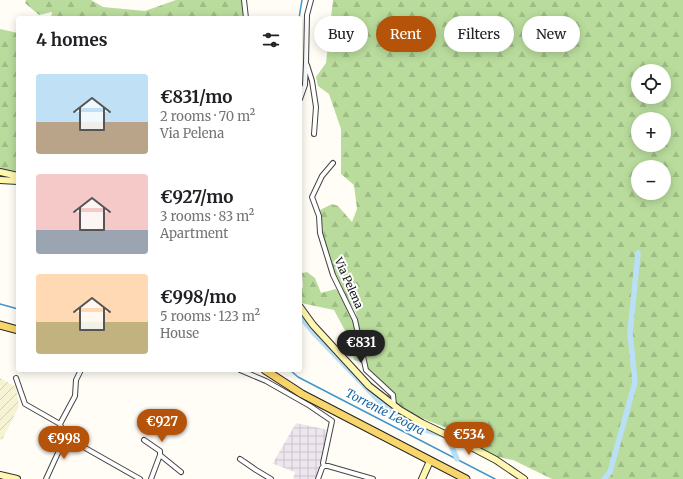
<!DOCTYPE html>
<meta charset="utf-8">
<style>
:root{--surface:#fff;--page:#f2f2f2;--text:#202124;--muted:#757577;--accent:#b45309}
body{margin:0;font-family:Merriweather,serif;background:var(--page);color:var(--text);height:100vh;display:flex;flex-direction:column;font-size:15px;white-space:nowrap}
*{box-sizing:border-box;margin:0}
p{font-size:13px;color:var(--muted)}
.icon{flex:none;width:22px;height:22px;fill:none;stroke:currentColor;stroke-width:2;stroke-linecap:round;stroke-linejoin:round}
.map{position:relative;flex:1;overflow:hidden}
.panel{position:absolute;left:16px;top:16px;width:286px;height:356px;display:flex;flex-direction:column;background:var(--surface);border-radius:4px;box-shadow:0 2px 10px #0003}
.panel>*{flex:none}
.guide{position:absolute;left:314px;top:16px;width:309px;height:36px;display:flex;gap:8px}
.tools{position:absolute;left:631px;top:64px;display:grid;gap:8px}
.tools a{display:grid;place-items:center;width:40px;height:40px;border-radius:50%;background:var(--surface);box-shadow:0 2px 10px #0003;font-size:20px}
.price{position:absolute;translate:-50% -34px;padding:0 9px;border-radius:14px;background:var(--accent);color:#fff;font-size:13px;line-height:26px;filter:drop-shadow(0 1px 2px #0008)}
.price::after{content:'';position:absolute;left:50%;top:24px;width:12px;height:9px;margin-left:-6px;background:inherit;clip-path:polygon(0 0,100% 0,50% 100%)}
.price.active{background:#222;color:#fff}
ul{padding:0;list-style:none}
li{display:flex;align-items:center;gap:12px;height:100px;padding:0 20px}
li span{display:grid;place-items:center;flex:none;width:112px;height:80px;border-radius:4px;color:#555}
li>.icon{margin-inline-start:auto}
span .icon{width:48px;height:48px;fill:#fffc;stroke-width:1}
li b{font-size:17px}
h2{display:flex;justify-content:space-between;align-items:center;height:48px;padding:0 20px;font-size:17px}
.pill{padding:0 14px;border-radius:18px;background:var(--surface);box-shadow:0 2px 10px #0003;font-size:14px;line-height:36px}
.pill.active{background:var(--accent);color:#fff}
.map>svg:first-child{display:block}
.industrial{fill:url(#industrial-grid)}
.farmland{fill:url(#farmland-furrows)}
.forest{fill:url(#forest-firs);fill-rule:evenodd}
.lines{fill:none;stroke-linecap:round;stroke-linejoin:round}
.stream{stroke:#3f96cf;stroke-width:1.5}
.canal{stroke:#b9e0f7;stroke-width:5.5}
.street-casing{stroke:#444;stroke-width:6}
.secondary-casing{stroke:#333;stroke-width:8}
.primary-casing{stroke:#222;stroke-width:9}
.street{stroke:#fff;stroke-width:4}
.secondary{stroke:#fff6b0;stroke-width:6}
.primary{stroke:#f9d66b;stroke-width:7}
.labels{text-anchor:middle;stroke-width:4;stroke-linejoin:round;paint-order:stroke}
.street-label{font-size:11px;fill:#111;stroke:#fff}
.water-label{font-size:12px;font-style:italic;fill:#1768a6;stroke:#fff}
</style>
<div class="map">
<svg width="683" height="479" viewBox="0 0 683 479">
<defs>
<pattern id="industrial-grid" width="8" height="8" patternUnits="userSpaceOnUse"><rect width="8" height="8" fill="#eee6ef"/><path d="M0 4h8M4 0v8" fill="none" stroke="#cbc4cc"/></pattern>
<pattern id="farmland-furrows" width="10" height="10" patternUnits="userSpaceOnUse"><rect width="10" height="10" fill="#f6f3d4"/><path d="M-1 1l2-2M0 10L10 0M9 11l2-2" fill="none" stroke="#d2cfb5"/></pattern>
<pattern id="forest-firs" width="22" height="20" patternUnits="userSpaceOnUse"><rect width="22" height="20" fill="#b9dc9c"/><path d="M5 1l3.5 6h-7zM16 11l3.5 6h-7z" fill="#9ebc85"/></pattern>
</defs>
<rect width="100%" height="100%" fill="#fffdf5"/>
<path class="industrial" d="M296,423L328,430L327,437L330,440L317,479H293L295,472L271,463H273Z"/>
<path class="farmland" d="M0,378L16,387L19,406L2,440L0,439Z"/>
<path class="forest" d="M26,0H91L103,7L145,11L176,0H246L247,18H51L52,12L39,15L25,3Z
M333,0H683V479H552L513,460L493,456L457,432L409,413L388,399L386,386L365,366L356,313L328,267L320,210L332,204L338,206L352,222L357,209L354,185L341,174V129L329,94L318,86L316,77L326,63ZM638,71H664V97H638ZM638,119H664V145H638ZM638,167H664V193H638Z
M0,29L18,33V172L0,169Z
M307,272L315,278L321,293L336,289L352,311L361,362L354,360L349,338L334,310L301,303L300,301V290L303,287L302,273Z"/>
<g class="lines">
<path class="stream" d="M299,18L302,0
M0,304L18,309
M290,370L298,377L495,479"/>
<path class="canal" d="M300,316L314,333L388,410L426,430L447,436L457,459
M604,479L610,472L635,382L630,333L638,253"/>
<g class="street-casing">
<path id="street" d="M244,0L246,18
M307,65L312,81L316,107L314,134
M300,99L305,85L306,63L307,15L311,0
M333,163L322,176L312,197L319,216L320,233L333,275L355,320L366,370L393,395L394,405
M240,370L266,381L310,406L332,421L323,463L324,466L322,468L318,479
M16,378L25,404L60,424L64,436L63,442L46,479
M60,424L75,396L76,380L81,370
M64,436L140,479
M144,440L160,451V455
M240,459L256,470L271,479
M324,466H328L373,479
M151,479L160,455L181,472"/>
</g>
<g class="secondary-casing">
<path id="secondary" d="M0,172L18,176
M0,180L18,181
M300,307L313,325L369,386L400,410L422,423L451,437L460,441L496,460L524,479
M0,475L17,479
M422,479L430,461"/>
</g>
<g class="primary-casing">
<path id="primary" d="M0,325L18,330
M265,370L302,394L466,479"/>
</g>
<use href="#street" class="street"/>
<use href="#secondary" class="secondary"/>
<use href="#primary" class="primary"/>
</g>
<g class="labels">
<g class="street-label">
<text transform="translate(349 283) rotate(66)" y="4">Via Pelena</text>
</g>
<g class="water-label">
<text transform="translate(385 412) rotate(27)" y="4">Torrente Leogra</text>
</g>
</g>
</svg>
<div class="tools">
<a><svg class="icon" aria-label="locate" viewBox="0 0 24 24"><circle cx="12" cy="12" r="6"/><path d="M12 2v4M12 18v4M2 12h4M18 12h4"/></svg></a>
<a>+</a>
<a>−</a>
</div>
<b class="price active" style="left:361px;top:364px">€831</b>
<b class="price" style="left:162px;top:443px">€927</b>
<b class="price" style="left:469px;top:456px">€534</b>
<b class="price" style="left:64px;top:460px">€998</b>
<div class="guide">
<a class="pill">Buy</a>
<a class="pill active">Rent</a>
<a class="pill">Filters</a>
<a class="pill">New</a>
</div>
<section class="panel">
<h2>4 homes<svg class="icon" aria-label="filters" viewBox="0 0 24 24"><path d="M4 7h16M4 17h16"/><circle cx="9" cy="7" r="2"/><circle cx="15" cy="17" r="2"/></svg></h2>
<ul>
<li><span style="background:linear-gradient(#bfe0f5 60%,#b9a48a 0)"><svg class="icon" aria-label="home" viewBox="0 0 24 24"><path d="M3 11l9-7 9 7M6 9v11h12V9"/></svg></span><div><b>€831/mo</b><p>2 rooms · 70 m²</p><p>Via Pelena</p></div></li>
<li><span style="background:linear-gradient(#f6c9c9 70%,#9aa5b1 0)"><svg class="icon" aria-label="home" viewBox="0 0 24 24"><path d="M3 11l9-7 9 7M6 9v11h12V9"/></svg></span><div><b>€927/mo</b><p>3 rooms · 83 m²</p><p>Apartment</p></div></li>
<li><span style="background:linear-gradient(#ffd9b3 60%,#c2b280 0)"><svg class="icon" aria-label="home" viewBox="0 0 24 24"><path d="M3 11l9-7 9 7M6 9v11h12V9"/></svg></span><div><b>€998/mo</b><p>5 rooms · 123 m²</p><p>House</p></div></li>
</ul>
</section>
</div>
